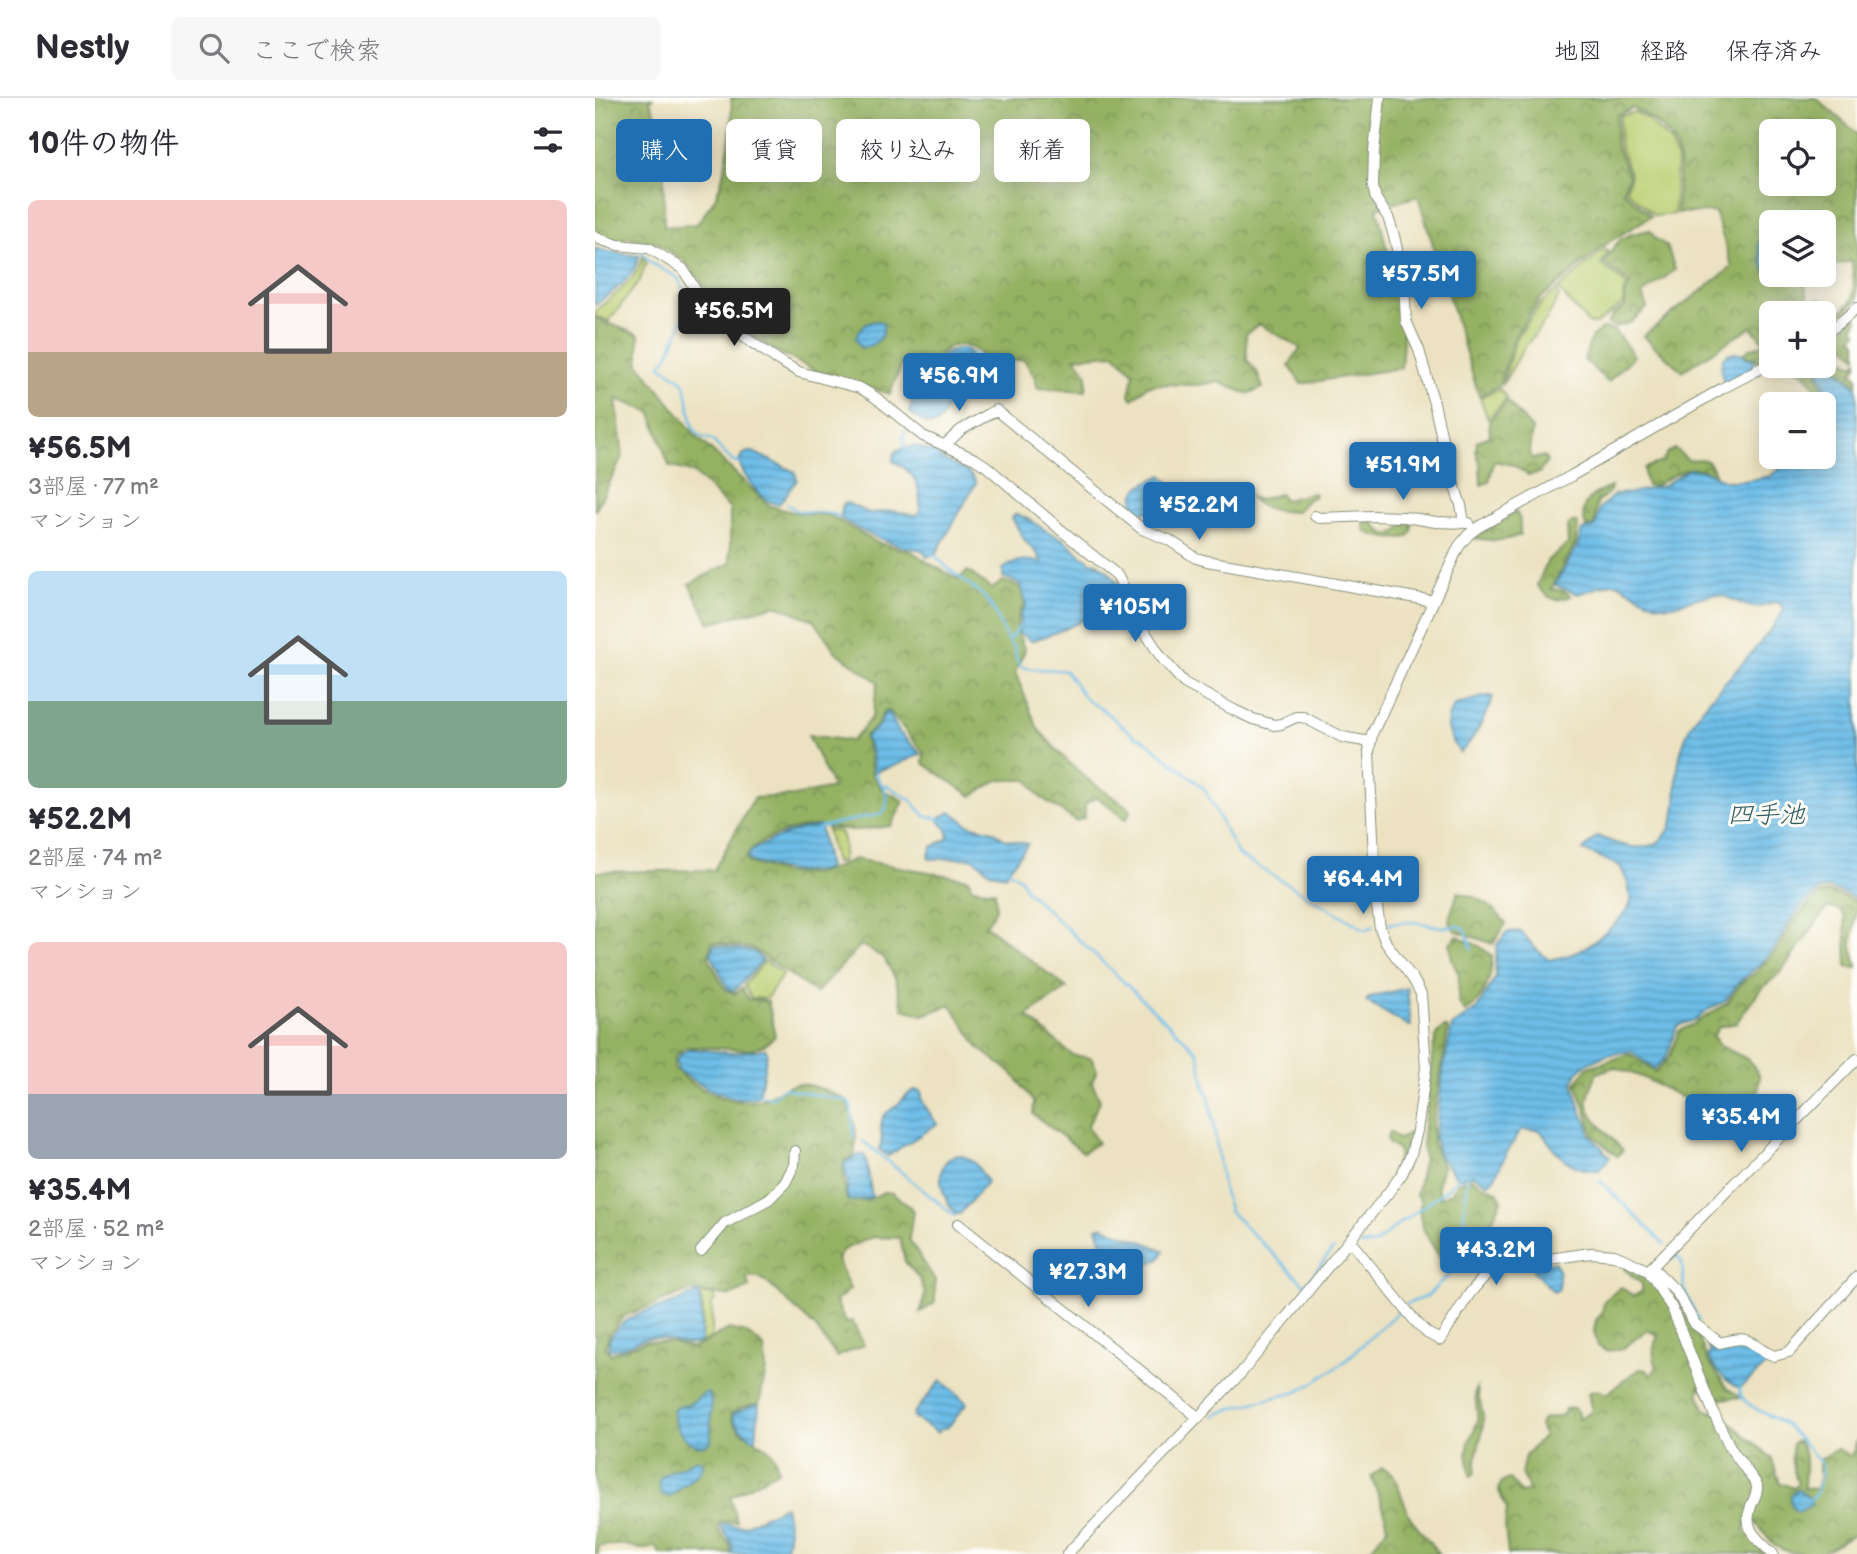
<!DOCTYPE html>
<html lang="ja">
<meta charset="utf-8">
<style>
:root{--surface:#fff;--page:#f7f7f7;--text:#2b2b33;--muted:#7c7c81;--line:#e1e1e2;--accent:#1f6fb2}
body{margin:0;font-family:"Balsamiq Sans","Klee One",sans-serif;background:var(--page);color:var(--text);height:100vh;display:flex;flex-direction:column;font-size:26px;white-space:nowrap}
*{box-sizing:border-box;margin:0}
p{font-size:23px;color:var(--muted)}
.icon{flex:none;width:38px;height:38px;fill:none;stroke:currentColor;stroke-width:2;stroke-linecap:round;stroke-linejoin:round}
.map{position:relative;flex:1;overflow:hidden}
.panel{display:flex;flex-direction:column;background:var(--surface);width:595px}
.panel>*{flex:none}
.guide{position:absolute;left:21px;top:21px;width:665px;height:63px;display:flex;gap:14px}
.tools{position:absolute;left:1164px;top:21px;display:grid;gap:14px}
.tools a{display:grid;place-items:center;width:77px;height:77px;border-radius:10px;background:var(--surface);box-shadow:0 4px 18px #0003;font-size:35px}
.price{position:absolute;translate:-50% -60px;padding:0 16px;border-radius:7px;background:var(--accent);color:#fff;font-size:23px;line-height:46px;filter:drop-shadow(0 2px 4px #0008)}
.price::after{content:'';position:absolute;left:50%;top:42px;width:21px;height:16px;margin-left:-10px;background:inherit;clip-path:polygon(0 0,100% 0,50% 100%)}
.price.current{background:#222;color:#fff}
ul{padding:0;list-style:none}
li{display:grid;align-content:center;gap:14px;height:371px;padding:0 28px}
li span{display:grid;place-items:center;height:217px;border-radius:10px;color:#555}
li>.icon{margin-inline-start:auto}
span .icon{width:126px;height:126px;fill:#fffc;stroke-width:1}
li b{font-size:30px}
h2{display:flex;justify-content:space-between;align-items:center;height:84px;padding:0 28px;font-size:30px}
.chip{padding:0 24px;border-radius:10px;background:var(--surface);box-shadow:0 4px 18px #0003;font-size:24px;line-height:63px}
.chip.current{background:var(--accent);color:#fff}
header{display:flex;align-items:center;gap:42px;box-sizing:border-box;height:98px;padding:0 35px;background:var(--surface);border-bottom:2px solid var(--line)}
header strong{font-size:33px}
nav{display:flex;gap:38px;margin-inline-start:auto;font-size:24px}
.search{width:490px;height:63px;background:var(--page);display:flex;align-items:center;gap:18px;box-sizing:border-box;padding:0 24px;border-radius:10px;color:var(--muted);font-size:26px}
main{display:flex;flex:1;min-height:0}
.map>svg:first-child{display:block}
.grass{fill:#bccf72;stroke:#6e8653;stroke-width:2}
.forest{fill:url(#forest-crowns);stroke:#5a784c;stroke-width:2;fill-rule:evenodd}
.water{fill:url(#water-rules);stroke:#467d8e;stroke-width:2}
.lines{fill:none;stroke-linecap:round;stroke-linejoin:round}
.stream{stroke:#6dbde8;stroke-width:2.5}
.minor-casing{stroke:#86907a;stroke-width:12}
.minor{stroke:#fff;stroke-width:10}
.labels{text-anchor:middle;stroke-width:6;stroke-linejoin:round;paint-order:stroke}
.water-label{font-size:26px;font-style:italic;fill:#325d61;stroke:#fdfcf7}
</style>
<header>
<strong>Nestly</strong>
<div class="search"><svg class="icon" aria-label="search" viewBox="0 0 24 24"><circle cx="10" cy="10" r="6"/><path d="M15 15l6 6"/></svg>ここで検索</div>
<nav><a>地図</a><a>経路</a><a>保存済み</a></nav>
</header>
<main>
<section class="panel">
<h2>10件の物件<svg class="icon" aria-label="filters" viewBox="0 0 24 24"><path d="M4 7h16M4 17h16"/><circle cx="9" cy="7" r="2"/><circle cx="15" cy="17" r="2"/></svg></h2>
<ul>
<li><span style="background:linear-gradient(#f6c9c9 70%,#b9a48a 0)"><svg class="icon" aria-label="home" viewBox="0 0 24 24"><path d="M3 11l9-7 9 7M6 9v11h12V9"/></svg></span><div><b>¥56.5M</b><p>3部屋 · 77 m²</p><p>マンション</p></div></li>
<li><span style="background:linear-gradient(#bfe0f5 60%,#7fa58c 0)"><svg class="icon" aria-label="home" viewBox="0 0 24 24"><path d="M3 11l9-7 9 7M6 9v11h12V9"/></svg></span><div><b>¥52.2M</b><p>2部屋 · 74 m²</p><p>マンション</p></div></li>
<li><span style="background:linear-gradient(#f6c9c9 70%,#9aa5b1 0)"><svg class="icon" aria-label="home" viewBox="0 0 24 24"><path d="M3 11l9-7 9 7M6 9v11h12V9"/></svg></span><div><b>¥35.4M</b><p>2部屋 · 52 m²</p><p>マンション</p></div></li>
</ul>
</section>
<div class="map">
<svg width="1262" height="1456" viewBox="0 0 1262 1456">
<defs>
<pattern id="forest-crowns" width="20" height="18" patternUnits="userSpaceOnUse" patternTransform="scale(1.75)"><rect width="20" height="18" fill="#95b264"/><path d="M2 6a3 3 0 1 1 6 0M12 15a3 3 0 1 1 6 0" fill="none" stroke="#799253"/></pattern>
<pattern id="water-rules" width="6" height="5" patternUnits="userSpaceOnUse" patternTransform="scale(1.75)"><rect width="6" height="5" fill="#6dbde8"/><path d="M0 2.5h6" fill="none" stroke="#599bbd"/></pattern>
</defs>
<rect width="100%" height="100%" fill="#fdfcf7"/>
<filter id="ink" filterUnits="userSpaceOnUse"><feTurbulence type="fractalNoise" baseFrequency=".0143" numOctaves="2"/><feDisplacementMap in="SourceGraphic" scale="14" xChannelSelector="R" yChannelSelector="G"/><feConvolveMatrix kernelMatrix="1 2 1 2 8 2 1 2 1" color-interpolation-filters="sRGB"/></filter>
<filter id="wash" filterUnits="userSpaceOnUse"><feTurbulence type="fractalNoise" baseFrequency=".00686" numOctaves="4" result="noise"/><feDisplacementMap in="SourceGraphic" scale="28" xChannelSelector="R" yChannelSelector="G"/><feGaussianBlur stdDeviation="1.57" result="paint"/><feColorMatrix in="noise" values="0 0 0 0 0 0 0 0 0 0 0 0 0 0 0 0 0 1.4 0 .05"/><feComposite in="paint" operator="in"/></filter>
<g filter="url(#wash)">
<rect width="100%" height="100%" fill="#ece2c1"/>
<path class="grass" d="M1040,14L1051,20L1075,44L1082,61L1079,116L1060,118L1031,92L1036,78L1024,46L1025,18Z
M1010,151L1013,154L1006,166L1032,187L1028,196V206L1001,226H994L963,191Z
M48,157L51,164L45,182L14,223L0,218V213C20,196 42,184 48,157Z
M961,193L964,199L950,224L931,247L907,287L921,241L947,204Z
M905,291L912,300L893,321L885,299Z
M232,731L246,735C250,745 250,754 246,764L240,765Z
M170,863L188,876L172,900H156L149,887Z
M105,1195L117,1197L121,1201L117,1206V1239L106,1245L108,1211Z"/>
<path class="forest" d="M0,0H58L55,3L65,28L69,57V129L102,126C108,117 116,108 121,98C131,75 139,25 136,0H1221L1262,36V202L1240,223C1243,214 1250,211 1255,204C1262,194 1257,175 1257,163L1229,169L1228,124H1176V177H1215L1209,183L1214,204L1226,201L1228,215H1176V252L1163,266L1160,260L1153,259L1150,255L1154,251L1171,246L1156,229L1087,273L1048,238L1137,169L1120,114L1082,115C1082,99 1085,81 1084,64C1083,40 1058,20 1038,10L1022,17L1021,47L1034,78L1028,93L1056,118L1014,144L945,201L919,240L904,288L884,298L823,98L782,110L791,148L804,183L808,243L806,270L706,286L694,267L705,250L664,226L651,236L652,262L662,274L668,290L652,296L624,284L602,287L564,286L552,288L538,301L534,296L539,275L520,256L480,259L492,276L491,293L442,290L440,279L429,262L414,263L410,275L382,283L380,276L388,263L387,257C373,245 359,243 345,255L344,267L337,272L320,266L307,265L295,296L223,274L175,250L123,215L107,184L90,164L63,145L32,139L20,145L0,144ZM1176,33H1228V86H1176Z
M1055,132L1061,141L1072,148L1080,172L1047,196L1052,210L1035,225L1021,229L1013,226L1018,217L1030,208V196L1035,186L1009,165C1024,139 1026,138 1055,132Z
M1259,218L1262,222L1259,229L1262,234L1257,239L1262,244V259L1242,238L1245,233Z
M0,220L44,237V266L102,339L175,408L197,414L234,417L283,445L316,453L337,467L363,481L373,473L397,491L408,483L426,489L430,508C417,525 422,536 430,552L420,574L443,631L471,662L496,684L536,711L531,722L502,699L490,706V719L481,723L444,698L433,682H403L377,698L328,665L329,655L294,613H289L282,628L269,638L274,655L277,677L288,692L309,703L296,728C282,729 267,733 252,732C243,732 234,728 225,728C204,727 163,740 151,758L155,765L188,775L217,776L235,772L259,761L373,781L377,790L400,793L401,810L391,828L472,890L432,918L477,957L496,960L502,972L497,984L505,1003L492,1029L503,1045L488,1054L438,1016L439,1004L418,976L384,950L356,907L328,917L308,911L300,880L289,860L266,847L221,895L158,851L117,844L114,860L130,891L140,896L147,890L153,901L173,903L180,938L169,947L154,952L102,949L89,950L80,958L79,970C99,990 134,1008 164,1002C177,999 191,986 204,986C221,987 237,995 251,1002C260,1023 263,1035 259,1058L249,1063C247,1071 250,1094 252,1102L271,1103L289,1094L297,1095L315,1109L318,1113L314,1141L340,1182V1205L325,1214L330,1197L325,1181L310,1164L305,1140L278,1139L249,1151L242,1161L255,1191L241,1203L250,1225L257,1223L269,1247L242,1259L220,1229L176,1188L164,1179H151L155,1189L135,1198L95,1193L29,1218L16,1234L10,1249L16,1256L51,1243L79,1245L97,1251L134,1231L151,1235L169,1249L171,1272L164,1306C155,1306 141,1310 136,1317C142,1339 166,1340 178,1356C181,1361 182,1368 183,1373L135,1399L142,1423L125,1424L123,1431L135,1447L136,1454L134,1456H65L60,1448C47,1455 42,1448 30,1447C22,1446 12,1448 4,1448L3,1456H0V774L119,772L159,700L199,698L238,690L213,637L257,643L277,619L283,584L241,554L219,522L181,507L115,525L94,486L135,465V411L99,375L74,368L56,314L21,301L28,358L0,413ZM94,1364L108,1366L106,1373L74,1399L75,1372L87,1370Z
M1008,230L1019,232L1039,258L1013,284L989,262L997,238Z
M1228,252L1259,267L1262,263V268L1257,274L1262,279V288L1244,271L1229,263Z
M1199,268H1223V276L1240,325L1236,332L1229,338V328L1232,326C1231,300 1220,283 1199,268Z
M912,303L937,331L934,355L938,361L949,358L952,364L944,375L933,377L918,367L899,363L894,384L886,387L885,366L881,354L882,343L895,338L894,324Z
M1080,351L1093,362C1110,360 1115,360 1121,378C1096,361 1082,376 1059,388H1052L1049,377V370L1067,364L1072,355Z
M1016,389L1015,393L1002,405L999,428L991,429C982,405 996,396 1016,389Z
M718,395L720,396L719,399L713,401L701,414C685,413 664,413 655,399L663,402L685,396L690,402Z
M921,414L925,422V437C909,444 896,443 879,440Z
M774,423H778C783,432 791,440 801,434C804,432 806,428 810,426H817V433L813,439C797,442 784,441 770,433L769,428L770,424Z
M977,424L983,426L981,445L956,491L969,493L976,498C959,505 953,501 942,487L953,462L973,446L972,429Z
M863,794C887,800 896,807 911,825L898,846L859,832L854,821Z
M1236,794L1262,804C1262,819 1257,832 1257,847C1257,855 1262,862 1262,870L1252,869L1250,818L1243,811L1232,810L1186,874L1165,892L1141,925L1124,929L1118,938L1124,947L1154,962L1165,978L1163,993L1154,1003L1137,1010H1108L1047,979L1019,969L1002,975C999,983 991,998 993,1007C996,1021 1018,1042 1028,1052L1022,1058L997,1036C996,1021 986,1000 981,985L993,969L1035,956L1060,974L1074,960L1084,933L1099,926L1132,905L1145,886L1161,874L1184,849L1195,828L1212,807L1225,796Z
M862,838L884,848L897,858C897,878 889,904 870,914L863,904L864,877L857,862L855,845Z
M850,929L853,931L838,1024V1046L848,1069L842,1087L845,1100L856,1095L863,1085L876,1080L893,1090L902,1093L907,1102C896,1126 884,1150 865,1168L848,1164C836,1145 820,1126 826,1102L821,1097L829,1060L827,1046L838,951L843,934Z
M795,1034L803,1041L809,1039L813,1035L816,1037L803,1071H799L803,1061L804,1053L793,1045L792,1038Z
M1033,1168L1054,1183L1070,1188L1082,1203L1103,1238L1113,1263L1133,1291L1147,1299C1126,1302 1119,1302 1104,1288V1298L1111,1312L1123,1315L1176,1359L1185,1385L1199,1390L1203,1385C1197,1371 1195,1360 1198,1345L1203,1343C1214,1356 1209,1373 1209,1390L1221,1391L1224,1380V1362L1242,1351L1256,1359L1262,1342V1436C1248,1439 1237,1452 1223,1456C1208,1456 1188,1456 1177,1445C1168,1436 1163,1423 1152,1418L1150,1433L1170,1456H913L910,1427L912,1411L903,1391L907,1384L915,1381L926,1395L935,1393L926,1376L930,1358L949,1338L945,1327L948,1321C955,1319 961,1319 968,1317L970,1311L979,1310L983,1315V1321L997,1314L993,1295L1002,1292L1012,1296L1030,1281L1045,1271L1052,1272L1056,1278L1062,1269C1057,1257 1058,1249 1063,1237L1052,1232L1027,1251L1011,1253L1003,1248L999,1233L1001,1222L1007,1216L1009,1203L1026,1189L1038,1198L1047,1194V1186L1029,1171Z
M882,1290L888,1318V1331L882,1355L880,1375L876,1378L872,1356L874,1344L883,1323L880,1295Z
M787,1370L798,1376L815,1419L844,1456H772L793,1429L789,1412L776,1378Z"/>
<path class="water" d="M1170,138L1176,139V175H1172C1166,167 1166,156 1163,146L1166,140Z
M0,150C11,155 31,156 44,158C39,181 18,193 0,207Z
M283,223L288,225C290,241 281,247 266,250L261,241C263,229 272,224 283,223Z
M361,251C367,251 372,250 375,256L373,260C365,266 358,269 348,264V257Z
M1134,255H1147L1152,261H1159V269L1129,286L1126,271L1128,260Z
M1229,266L1241,271L1262,290V801L1235,790L1225,792L1209,805L1193,826L1182,847L1163,868L1143,885L1130,903L1114,911L1102,921L1082,928L1071,960L1059,971L1036,953L1012,957L993,965L982,974L978,985L987,1015L993,1026L994,1036L1015,1059L1004,1072C972,1072 963,1057 945,1032H926L912,1054L900,1079L893,1086L879,1077L870,1078L866,1081H863L843,1056L840,1040L849,967L857,928L882,911L900,880L902,847L912,834L926,833L940,850L954,862C962,860 970,859 977,856C995,850 1028,822 1036,805L1033,785L1025,768L988,752L1002,738C1021,746 1051,758 1068,740C1084,722 1081,700 1082,678C1083,665 1087,648 1092,636C1099,619 1111,606 1123,592C1145,567 1171,542 1188,513V509L1183,504C1176,506 1168,509 1161,509C1146,509 1135,497 1120,497C1102,497 1082,510 1066,507C1056,506 1032,490 1022,485H1016L983,496L960,487L983,447L987,432L1000,429L1005,410L1020,396L1035,395L1068,388L1094,371L1109,373L1131,383H1149L1175,378L1183,372L1193,359H1228L1229,342L1239,333L1243,324L1225,275L1226,268H1228Z
M349,275L370,277C366,285 359,292 356,300C343,329 342,336 314,314C317,302 321,289 333,284C339,281 344,280 349,275Z
M319,348L341,354C351,370 374,366 381,385L342,454L332,459L327,452C297,448 270,436 245,420L248,406L252,405L274,415L298,413L321,418L325,413C326,389 322,375 298,363L299,357L302,352Z
M153,354H158L200,374L202,382L184,406C168,406 149,379 144,364L147,357Z
M567,377C576,385 579,390 578,402C565,410 554,419 539,410C536,386 550,387 567,377Z
M421,416L435,422L453,434L468,441L484,455L496,464L502,465L514,474L524,487C515,516 462,535 436,543L424,535L426,515L431,508L426,486L408,479V471C423,461 430,461 447,465L442,455L430,443L417,420Z
M894,598L898,599C890,619 881,639 865,655C858,645 849,630 854,617C856,614 858,611 859,607C872,605 882,599 894,598Z
M291,614L294,615L304,634L326,656L301,667L279,674L276,652L270,639C275,635 281,632 285,626C287,621 287,618 291,614Z
M357,714L374,727L398,733L409,741L433,746L410,777L395,774L380,761L375,760L335,761L333,759L337,749L353,740C355,732 349,728 344,723L345,719Z
M225,728L233,769L231,772C211,775 193,775 174,768C166,766 160,766 153,761L155,754C178,740 199,731 225,728Z
M119,847L159,854L168,862L139,893L133,891L117,858L116,853Z
M812,890L816,928H813L771,903L775,899Z
M96,951L137,955L171,951L172,955L164,998C135,1007 106,987 83,972C79,959 85,954 96,951Z
M320,992L326,993L328,1005L342,1026L293,1058L284,1051C290,1042 284,1034 287,1023C289,1014 296,1013 302,1007C309,1001 311,996 320,992Z
M264,1057H269L271,1061L277,1099L271,1101L255,1103L252,1099V1082L249,1065Z
M360,1057C378,1057 384,1070 392,1084L365,1116H361C347,1100 336,1069 360,1057Z
M508,1128C527,1139 550,1142 569,1153L564,1162L551,1166L510,1154L502,1130Z
M960,1164C966,1177 963,1179 964,1191L959,1194L939,1174L938,1166Z
M104,1195L106,1212V1241L104,1245C89,1251 70,1237 53,1240C39,1242 29,1253 14,1251C13,1245 14,1241 18,1236C32,1216 51,1214 72,1207C83,1204 92,1198 104,1195Z
M1147,1246L1155,1248L1174,1265L1145,1290C1134,1287 1116,1268 1113,1257L1115,1256L1113,1248L1115,1247L1120,1254L1139,1247Z
M346,1282L372,1305L353,1329L345,1331L343,1335L318,1319L319,1315Z
M110,1295H114L116,1302V1344C98,1357 78,1331 78,1313L82,1309L93,1307Z
M159,1307H164L161,1341H158C149,1333 139,1328 138,1316Z
M100,1362H105L108,1366L106,1373L74,1399L66,1396L64,1383C70,1374 74,1374 84,1370C90,1368 94,1364 100,1362Z
M1204,1392L1216,1401V1407L1205,1413H1201C1194,1407 1193,1394 1204,1392Z
M190,1408L194,1432L190,1456H136C142,1445 130,1438 126,1428L128,1426L149,1428Z"/>
<g class="lines">
<path class="stream" d="M44,156L48,155L56,165L83,180L95,204L73,258L67,265L66,268L83,279L90,286L98,329L105,338L117,342L138,364L146,365
M367,277C376,272 383,271 385,260L377,255
M311,354L308,338L312,331
M192,406L202,413L233,415L245,419
M338,455C354,475 371,482 388,498C400,509 405,527 412,541
M425,528L413,543L420,550L421,560L426,569C440,573 456,570 471,573L489,599L498,606L507,611L541,639L547,640L609,690L643,757L771,832L778,828
M288,689L291,687L316,702L330,718L346,721
M223,731L225,729L286,716C299,704 288,688 280,675L281,671
M411,771L426,781L431,792L603,954L610,990L614,998L629,1094L635,1114L709,1186H711L738,1151
M793,826L818,824L847,829L865,828L870,831L872,835L877,852
M161,996L177,1000L188,990L253,1003L256,1009L259,1041
M268,1043L360,1118
M1005,1083L1069,1146
M766,1147L780,1146L808,1122H810L848,1094L865,1079
M1078,1155L1087,1164L1089,1191L1104,1223
M812,1206L832,1198L859,1172L868,1126L873,1074
M1145,1287C1145,1293 1145,1298 1149,1302C1162,1315 1180,1318 1193,1329C1206,1341 1216,1355 1228,1368L1221,1396L1216,1401
M570,1299L581,1308
M618,1318L638,1310L702,1294L715,1287L748,1265L807,1210"/>
</g>
</g>
<g filter="url(#ink)">
<g class="lines">
<g class="minor-casing">
<path id="minor" d="M785,0L779,53L778,89L781,101L793,119L799,138L809,182L811,223L824,252L840,309L854,372L866,407L869,424
M0,138L4,141L23,147L54,150L88,171L109,206L121,220L186,264L204,274L265,290L280,299L328,338L380,361L391,368L466,432L522,477L531,494L538,515L566,559L589,585L639,612L658,621L679,627L686,626L701,619H708L747,639L775,644
M1228,236L1241,228L1262,210
M350,347L366,332L401,312L547,431L574,442L601,460L612,463L838,503
M720,418L724,420L777,418L810,419L841,424L874,425
M363,1126L604,1320
M755,1143L821,1224L832,1235L845,1242L875,1195L895,1172L925,1165L996,1155L1019,1157L1034,1163L1053,1173L1077,1210L1119,1316L1136,1351L1162,1387C1163,1395 1159,1400 1156,1408C1147,1432 1163,1441 1178,1456
M106,1153L130,1125L174,1101L190,1085L199,1067L200,1053
M1057,1169L1081,1193L1100,1226L1125,1245C1161,1235 1151,1247 1179,1258L1194,1254L1262,1179
M1053,1173L1262,961
M472,1456L646,1275L793,1095L807,1076L816,1056L822,1033L831,970L826,896L818,881L791,845L785,830L781,802L774,654L777,636L864,448L874,436L885,428L976,378L1128,290L1176,265"/>
</g>
<use href="#minor" class="minor"/>
</g>
</g>
<g class="labels">
<g class="water-label">
<text x="1171" y="725">四手池</text>
</g>
</g>
</svg>
<div class="tools">
<a><svg class="icon" aria-label="locate" viewBox="0 0 24 24"><circle cx="12" cy="12" r="6"/><path d="M12 2v4M12 18v4M2 12h4M18 12h4"/></svg></a>
<a><svg class="icon" aria-label="layers" viewBox="0 0 24 24"><path d="M12 4l9 5-9 5-9-5zM3 14l9 5 9-5"/></svg></a>
<a>+</a>
<a>−</a>
</div>
<b class="price" style="left:826px;top:213px">¥57.5M</b>
<b class="price current" style="left:139px;top:250px">¥56.5M</b>
<b class="price" style="left:364px;top:315px">¥56.9M</b>
<b class="price" style="left:808px;top:404px">¥51.9M</b>
<b class="price" style="left:604px;top:444px">¥52.2M</b>
<b class="price" style="left:540px;top:546px">¥105M</b>
<b class="price" style="left:768px;top:818px">¥64.4M</b>
<b class="price" style="left:1146px;top:1056px">¥35.4M</b>
<b class="price" style="left:901px;top:1189px">¥43.2M</b>
<b class="price" style="left:493px;top:1211px">¥27.3M</b>
<div class="guide">
<a class="chip current">購入</a>
<a class="chip">賃貸</a>
<a class="chip">絞り込み</a>
<a class="chip">新着</a>
</div>
</div>
</main>
